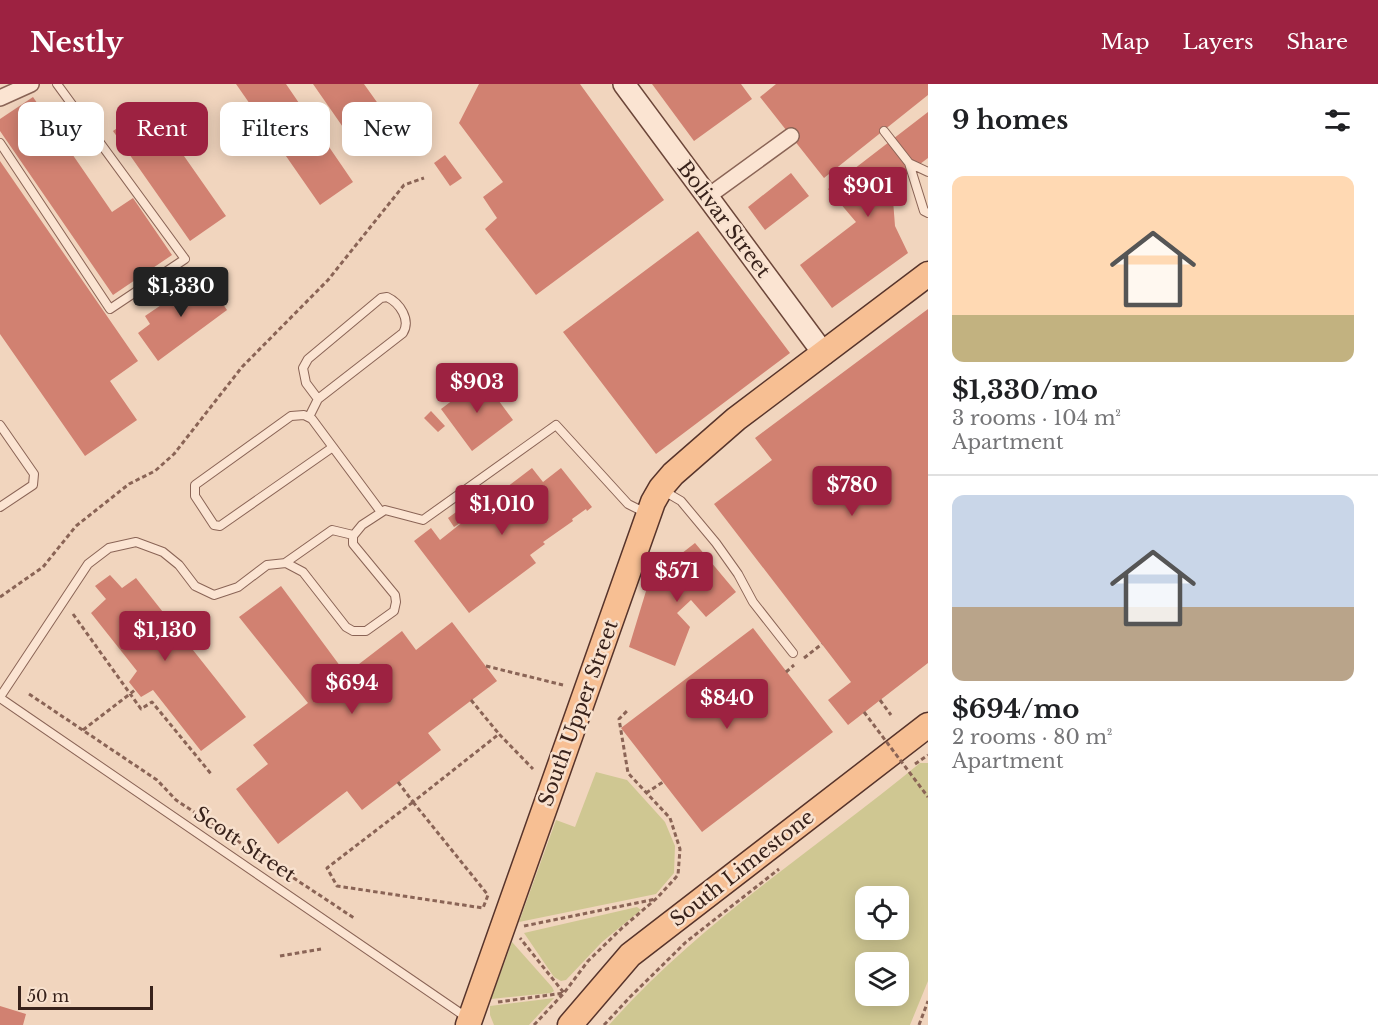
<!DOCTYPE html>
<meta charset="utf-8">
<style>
:root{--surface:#fff;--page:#f2f2f2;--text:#202124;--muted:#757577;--line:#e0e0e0;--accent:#9d2241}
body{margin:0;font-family:"Libre Baskerville",serif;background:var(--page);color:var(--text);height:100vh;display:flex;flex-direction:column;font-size:22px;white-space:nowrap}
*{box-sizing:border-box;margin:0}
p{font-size:20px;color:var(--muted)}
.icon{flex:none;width:33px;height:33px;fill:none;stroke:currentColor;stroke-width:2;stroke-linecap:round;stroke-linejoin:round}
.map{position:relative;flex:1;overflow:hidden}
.drawer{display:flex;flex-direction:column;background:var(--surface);width:450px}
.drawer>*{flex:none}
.guide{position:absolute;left:18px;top:18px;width:570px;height:54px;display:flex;gap:12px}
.buttons{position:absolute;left:855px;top:802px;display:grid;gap:12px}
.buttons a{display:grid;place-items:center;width:54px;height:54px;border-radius:12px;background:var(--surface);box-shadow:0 3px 15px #0003;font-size:30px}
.scale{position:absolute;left:18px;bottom:15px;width:135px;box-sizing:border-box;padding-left:6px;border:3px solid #38221b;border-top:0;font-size:16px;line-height:21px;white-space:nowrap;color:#38221b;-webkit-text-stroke:4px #f8e1ce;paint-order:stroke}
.price{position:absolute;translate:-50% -51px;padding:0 14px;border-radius:6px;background:var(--accent);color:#fff;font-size:20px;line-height:39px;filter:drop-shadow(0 2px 3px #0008)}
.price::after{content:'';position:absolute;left:50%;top:36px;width:18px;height:14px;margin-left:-9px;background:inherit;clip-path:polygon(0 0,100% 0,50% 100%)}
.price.on{background:#222;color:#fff}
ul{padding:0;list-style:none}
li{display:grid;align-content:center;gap:12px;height:318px;padding:0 24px}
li+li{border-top:2px solid var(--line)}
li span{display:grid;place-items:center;height:186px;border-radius:12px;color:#555}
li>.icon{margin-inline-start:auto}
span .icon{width:108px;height:108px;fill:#fffc;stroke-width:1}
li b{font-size:26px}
h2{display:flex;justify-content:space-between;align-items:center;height:72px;padding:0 24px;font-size:26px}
.pill{padding:0 21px;border-radius:12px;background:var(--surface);box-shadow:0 3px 15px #0003;font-size:21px;line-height:54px}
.pill.on{background:var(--accent);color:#fff}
header{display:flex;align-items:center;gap:36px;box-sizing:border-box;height:84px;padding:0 30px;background:var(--accent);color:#fff}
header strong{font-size:28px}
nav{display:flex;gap:33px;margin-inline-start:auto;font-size:21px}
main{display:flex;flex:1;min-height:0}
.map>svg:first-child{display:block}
.green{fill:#cfc792;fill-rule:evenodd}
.building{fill:#d18171}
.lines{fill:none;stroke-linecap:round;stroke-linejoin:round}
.lane-casing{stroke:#8a6456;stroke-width:10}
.street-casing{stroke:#8a6456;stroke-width:18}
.secondary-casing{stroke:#6c4639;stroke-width:24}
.primary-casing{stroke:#57342b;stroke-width:27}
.path{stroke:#8a6456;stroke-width:3;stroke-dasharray:4.5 3;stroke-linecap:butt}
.lane{stroke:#fbe4d2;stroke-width:8}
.street{stroke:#fbe4d2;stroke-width:15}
.secondary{stroke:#fbe4d2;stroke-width:21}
.primary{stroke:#f7bf93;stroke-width:24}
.path-bridge{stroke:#8a6456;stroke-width:3;stroke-dasharray:4.5 3;stroke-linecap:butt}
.labels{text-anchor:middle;stroke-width:5;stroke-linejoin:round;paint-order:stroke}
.street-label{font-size:20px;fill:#38221b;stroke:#f8e1ce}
</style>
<header>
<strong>Nestly</strong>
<nav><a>Map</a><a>Layers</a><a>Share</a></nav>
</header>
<main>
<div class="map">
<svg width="928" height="941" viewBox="0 0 928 941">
<rect width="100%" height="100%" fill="#f1d5be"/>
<path class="green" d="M920,679H928V897L910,941H609C699,839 816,765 920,679ZM866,813H898V846H866ZM866,879H898V912H866Z
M596,688L627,696L665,738L675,762L674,789L656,810L519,838L556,736L575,743Z
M637,823L641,826L602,858L566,896L561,897L554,893L524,849Z
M512,858L552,903L554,907L551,909L491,915Z
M554,914L529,941H494L490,931V922Z"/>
<path class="building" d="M236,0H286L353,98L320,121Z
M313,0H364L389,35L354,59Z
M479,0H580L664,116L536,211L485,145L497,134L483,113L503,98L459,39Z
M652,0H741L752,15L694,57Z
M776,0H928V11L824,94L760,13Z
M33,13L112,128L133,114L172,171L113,211L0,47V35Z
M149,22L226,132L190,157L113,47Z
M928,28V74L904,92L893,116L895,142L908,169L832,224L800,181L856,138L828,105Z
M445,71L462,94L450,102L434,79Z
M0,77L138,277L110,297L137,336L85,372L0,250Z
M791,89L809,112L765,146L748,123Z
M698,147L790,269L656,370L563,248Z
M204,192L227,226L158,277L138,249L150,240L145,232Z
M928,225V579L848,641L828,616L851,598L714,420L772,376L755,354Z
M482,294L513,336L472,367L441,325Z
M431,327L445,342L438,348L424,334Z
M532,384L543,398L561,384L592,423L587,427L586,425L572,435L573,437L543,458L545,460L530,471L536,479L469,529L414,457L431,444L440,456L469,433L454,443L448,434L467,420L473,429Z
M695,459L736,508L706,533L691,516L677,529L690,543L675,582L629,563L650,494Z
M110,491L122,504L136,494L246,633L201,667L153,606L141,613L129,598L137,587L91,529L106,515L95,502Z
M281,502L346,590L402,547L416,566L452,538L497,597L428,649L441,666L362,726L347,707L278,760L236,705L268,680L253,661L308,619L239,533Z
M753,544L833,648L702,748L621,644Z
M0,922L26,930L23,941H0Z"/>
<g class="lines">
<g class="lane-casing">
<path id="lane" d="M884,47L909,79L924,127L928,129
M0,59L110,225L185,175L57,0
M909,79L928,88
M309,333L318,315L403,249C411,236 400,219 387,213L381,214L308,275L303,284L306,299L318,315
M0,341L34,390L33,401L0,423
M333,363L220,442L214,441L195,412V401L291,332L304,331L312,335L381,428
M664,407L681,417L716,459L738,490L753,518L793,569
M285,479L332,446L353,451
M0,613L88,480L109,464L136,458L163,468L179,481L195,502L214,511L238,503L267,481L286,479L303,488L346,543L353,547H366L394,527L396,518L395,511L353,460V452L362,441L385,426L423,436L556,341L628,420L646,429
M0,614L466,933"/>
</g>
<g class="street-casing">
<path id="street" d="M0,14L31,0
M707,113L791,52"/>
</g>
<g class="secondary-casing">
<path id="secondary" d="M624,0L824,270"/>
</g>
<g class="primary-casing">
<path id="primary" d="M468,941L653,418L661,404L673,390L736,335L928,190
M570,941L630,871L928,641"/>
</g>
<path class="path" d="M0,513L43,483L76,442L129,400L155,387L174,370L242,283L328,196L404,101L424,94
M73,530L141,625L152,618L212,691
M804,574L822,560
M486,582L563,601
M786,588L794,581
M29,610L157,696L176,716L354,834
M471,616L499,650
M880,616L891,631
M83,646L135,606
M915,680L928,671
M398,698L413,718L499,650L533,685
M646,709L663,698
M413,718L488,811L483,824L337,802L327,784Z
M524,842L656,815
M280,872L321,865
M498,918L564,909L520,854
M534,941L564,909L588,877L622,844L657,814L678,791L680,765L670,734L628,689L619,635L628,626
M604,941L630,913L686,858L779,785
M919,941L928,917"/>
<use href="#lane" class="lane"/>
<use href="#street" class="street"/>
<use href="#secondary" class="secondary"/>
<use href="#primary" class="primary"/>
<path class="path-bridge" d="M864,628L928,713"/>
</g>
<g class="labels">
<g class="street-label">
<text transform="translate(724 135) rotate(53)" y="7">Bolivar Street</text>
<text transform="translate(578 629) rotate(-70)" y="7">South Upper Street</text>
<text transform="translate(245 760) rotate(34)" y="7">Scott Street</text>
<text transform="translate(742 784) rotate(-38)" y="7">South Limestone</text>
</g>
</g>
</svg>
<div class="buttons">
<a><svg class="icon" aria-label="locate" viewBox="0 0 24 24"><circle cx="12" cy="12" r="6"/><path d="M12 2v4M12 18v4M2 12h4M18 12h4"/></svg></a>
<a><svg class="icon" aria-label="layers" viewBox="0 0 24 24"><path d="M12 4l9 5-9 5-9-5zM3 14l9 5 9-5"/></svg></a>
</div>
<div class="scale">50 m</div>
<b class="price" style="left:868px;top:134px">$901</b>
<b class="price on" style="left:181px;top:234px">$1,330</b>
<b class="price" style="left:477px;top:330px">$903</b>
<b class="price" style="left:852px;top:433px">$780</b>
<b class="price" style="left:502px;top:452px">$1,010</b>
<b class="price" style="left:677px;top:519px">$571</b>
<b class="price" style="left:165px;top:578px">$1,130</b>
<b class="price" style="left:352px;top:631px">$694</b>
<b class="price" style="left:727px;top:646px">$840</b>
<div class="guide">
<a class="pill">Buy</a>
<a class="pill on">Rent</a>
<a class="pill">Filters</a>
<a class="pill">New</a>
</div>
</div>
<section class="drawer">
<h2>9 homes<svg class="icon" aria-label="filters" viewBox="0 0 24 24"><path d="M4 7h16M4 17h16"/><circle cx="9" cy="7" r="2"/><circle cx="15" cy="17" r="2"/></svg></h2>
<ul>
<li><span style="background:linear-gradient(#ffd9b3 75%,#c2b280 0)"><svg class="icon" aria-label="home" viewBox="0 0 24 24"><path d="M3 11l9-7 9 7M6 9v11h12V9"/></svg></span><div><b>$1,330/mo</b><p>3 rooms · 104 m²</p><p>Apartment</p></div></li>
<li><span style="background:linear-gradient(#c9d6e8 60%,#b9a48a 0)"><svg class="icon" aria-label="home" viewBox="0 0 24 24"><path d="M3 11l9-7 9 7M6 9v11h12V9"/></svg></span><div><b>$694/mo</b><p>2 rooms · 80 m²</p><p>Apartment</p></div></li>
</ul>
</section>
</main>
